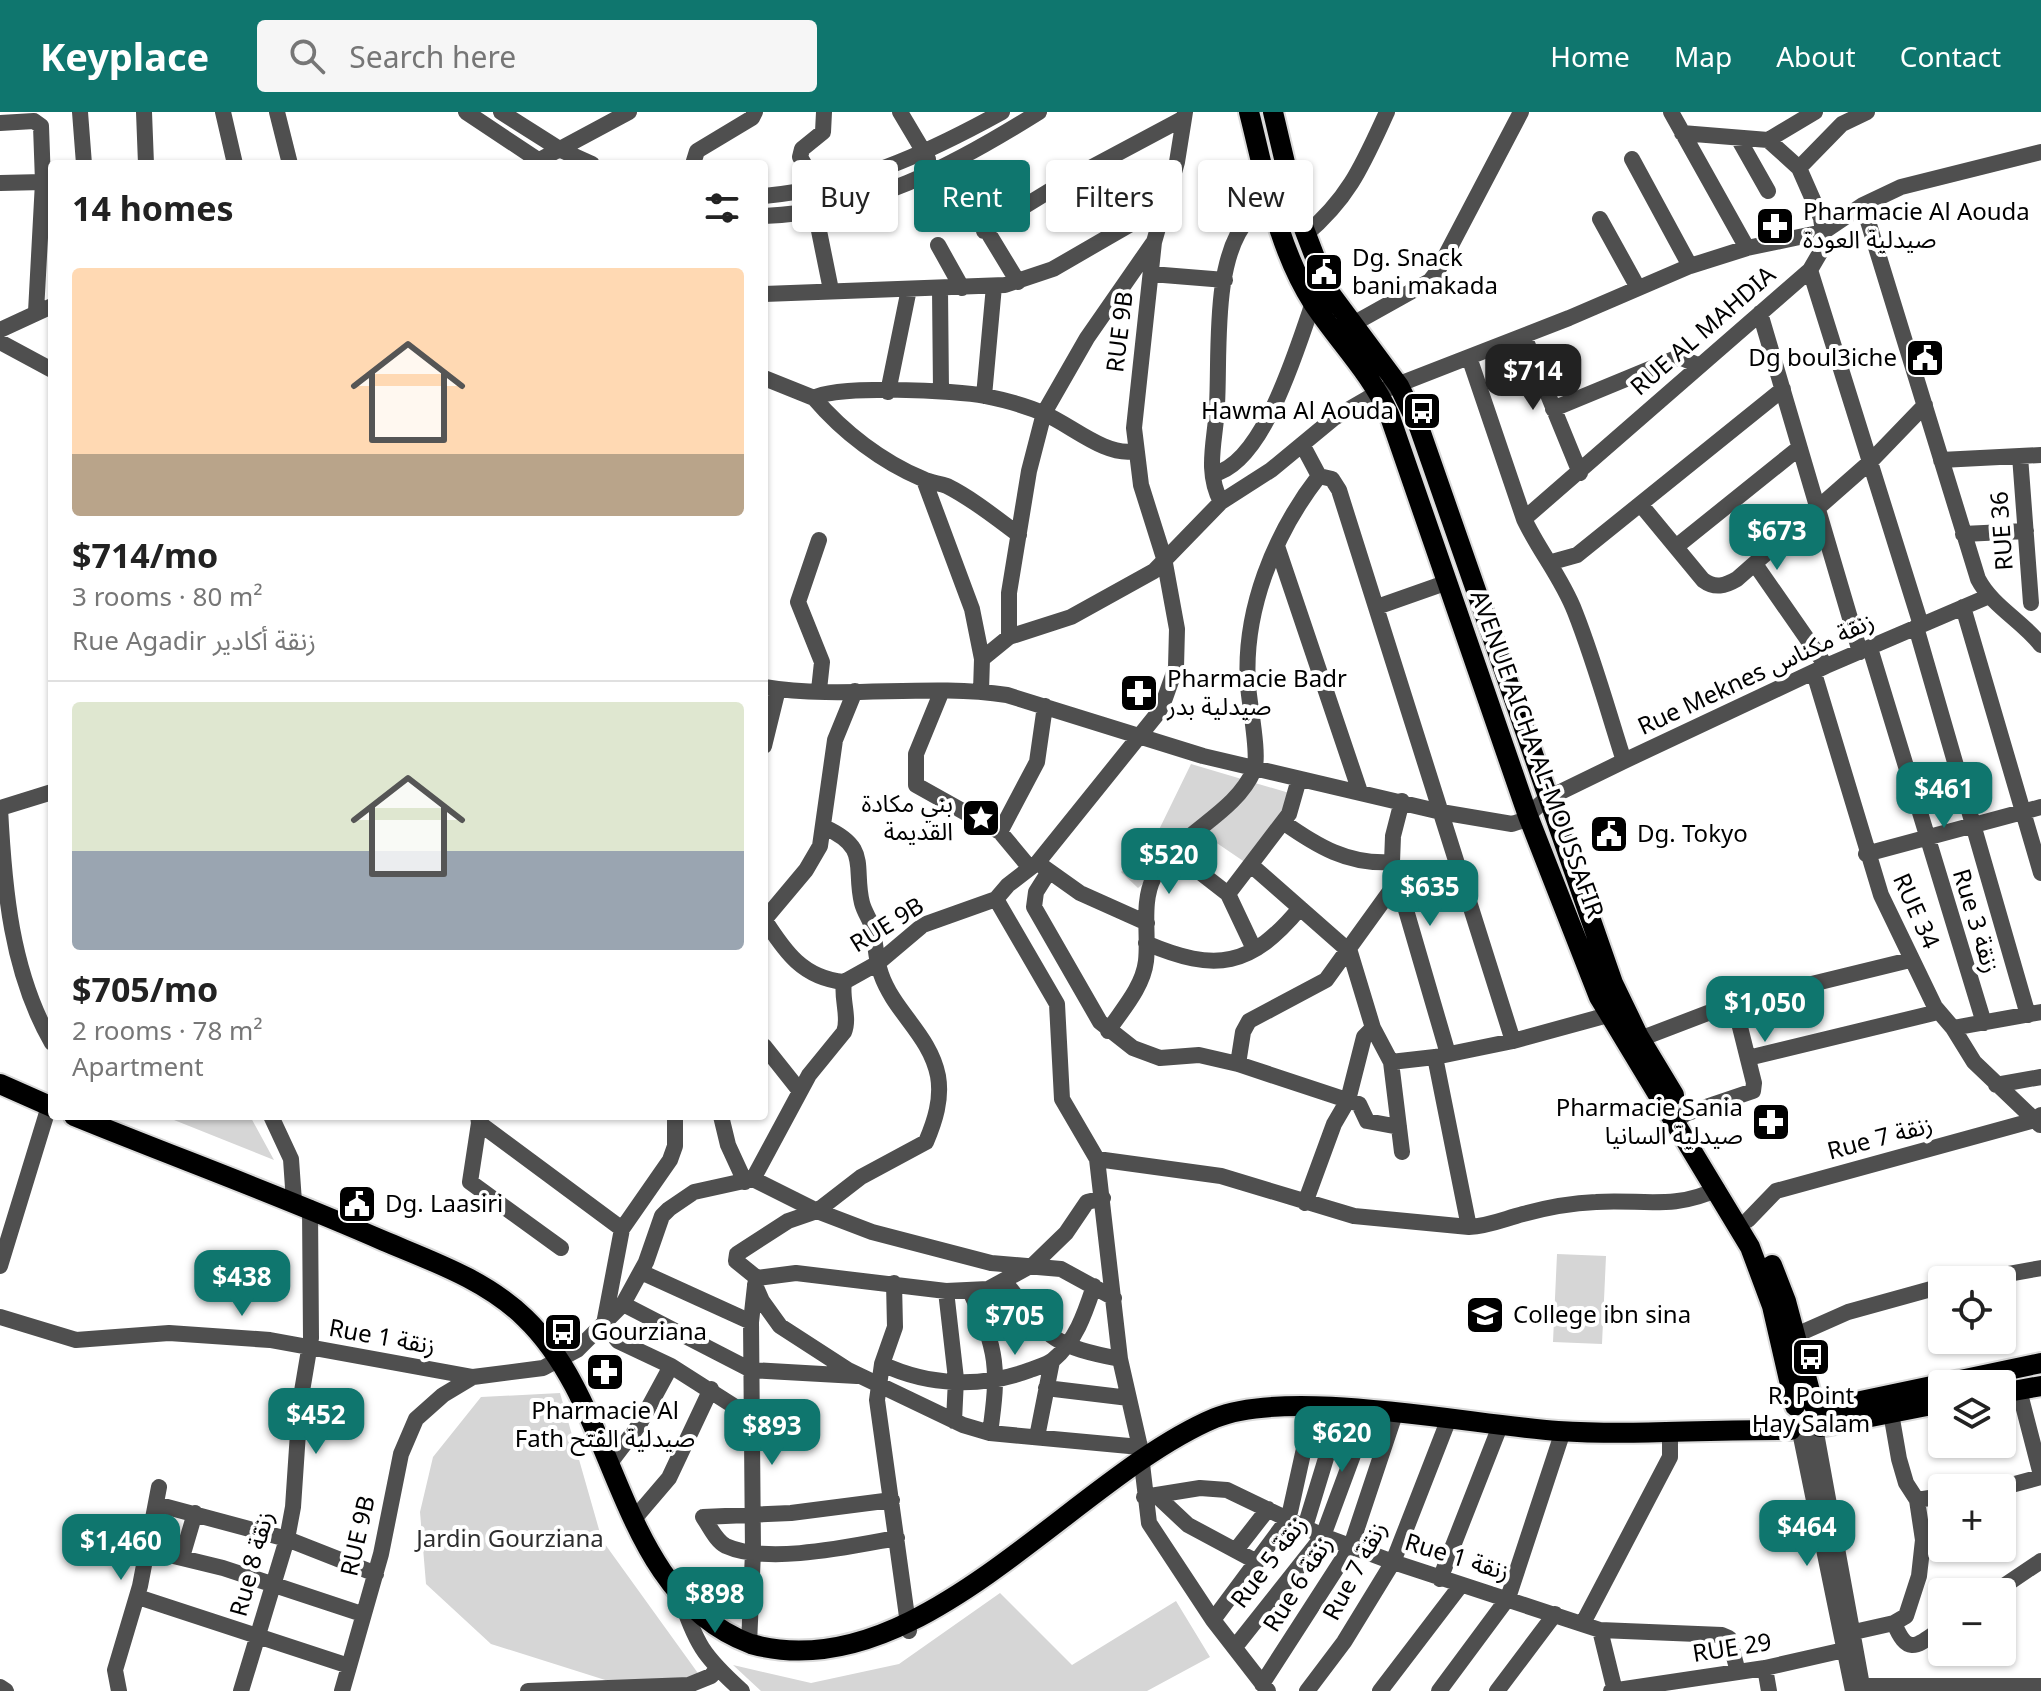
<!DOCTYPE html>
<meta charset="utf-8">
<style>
:root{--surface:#fff;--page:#f6f6f6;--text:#222;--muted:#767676;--line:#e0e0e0;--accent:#0f766e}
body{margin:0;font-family:"Noto Sans","Noto Sans Arabic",sans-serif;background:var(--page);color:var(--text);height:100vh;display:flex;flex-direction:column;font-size:30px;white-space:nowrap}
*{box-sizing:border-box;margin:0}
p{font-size:26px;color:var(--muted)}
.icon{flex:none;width:44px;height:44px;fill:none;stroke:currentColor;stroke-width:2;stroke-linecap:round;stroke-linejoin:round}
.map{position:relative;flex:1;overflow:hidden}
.details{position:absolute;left:48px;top:48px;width:720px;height:960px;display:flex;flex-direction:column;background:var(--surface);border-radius:8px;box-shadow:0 2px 6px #0004}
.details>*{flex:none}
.hud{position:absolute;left:792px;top:48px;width:760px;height:72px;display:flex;gap:16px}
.fabs{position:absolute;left:1928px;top:1154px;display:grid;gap:16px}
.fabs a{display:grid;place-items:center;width:88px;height:88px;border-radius:8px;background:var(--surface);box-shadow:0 2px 6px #0004;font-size:40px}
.price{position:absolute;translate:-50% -68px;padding:0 18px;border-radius:16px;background:var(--accent);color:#fff;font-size:26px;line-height:52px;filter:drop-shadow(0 2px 4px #0008)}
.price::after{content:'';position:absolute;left:50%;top:48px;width:24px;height:18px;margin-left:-12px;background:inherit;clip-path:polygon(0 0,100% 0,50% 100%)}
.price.on{background:#222;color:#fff}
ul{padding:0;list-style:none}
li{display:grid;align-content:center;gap:16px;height:424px;padding:0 24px}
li+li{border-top:2px solid var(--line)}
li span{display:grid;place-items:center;height:248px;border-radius:8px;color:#555}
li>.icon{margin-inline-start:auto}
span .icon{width:144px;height:144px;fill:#fffc;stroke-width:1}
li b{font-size:34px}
h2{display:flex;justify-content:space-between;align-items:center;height:96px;padding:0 24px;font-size:34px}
.tag{padding:0 28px;border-radius:8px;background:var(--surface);box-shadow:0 2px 6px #0004;font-size:28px;line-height:72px}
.tag.on{background:var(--accent);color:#fff}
header{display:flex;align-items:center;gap:48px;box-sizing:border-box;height:112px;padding:0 40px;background:var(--accent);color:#fff}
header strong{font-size:38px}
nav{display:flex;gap:44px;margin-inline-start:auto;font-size:28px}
.search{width:560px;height:72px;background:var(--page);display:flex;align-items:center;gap:20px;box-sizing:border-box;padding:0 28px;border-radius:8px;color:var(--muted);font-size:30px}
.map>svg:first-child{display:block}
.green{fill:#d6d6d6}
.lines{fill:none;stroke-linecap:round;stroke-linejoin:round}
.major-casing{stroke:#dbdbdb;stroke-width:24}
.minor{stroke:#4f4f4f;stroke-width:16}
.major{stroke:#000;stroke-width:20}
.labels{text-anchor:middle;stroke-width:8;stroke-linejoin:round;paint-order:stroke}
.poi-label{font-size:24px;fill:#000;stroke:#fff;text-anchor:start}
.street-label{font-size:24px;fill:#000;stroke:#fff}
.park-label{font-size:24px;fill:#2d2d2d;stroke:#fff}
</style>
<header>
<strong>Keyplace</strong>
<div class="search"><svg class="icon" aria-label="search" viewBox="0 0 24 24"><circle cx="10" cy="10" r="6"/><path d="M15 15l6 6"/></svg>Search here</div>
<nav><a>Home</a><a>Map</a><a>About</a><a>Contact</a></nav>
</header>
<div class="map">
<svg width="2041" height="1579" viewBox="0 0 2041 1579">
<rect width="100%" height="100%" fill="#fff"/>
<path class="green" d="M1191,652L1296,683L1255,757L1202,721L1138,776L1121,760L1153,730Z
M164,1004H250L274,1048Z
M1557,1142L1606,1144L1602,1232L1553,1230Z
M560,1281L602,1428L700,1564L640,1579L491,1532L426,1472L420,1400L433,1345L481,1285Z
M1000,1481L1072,1553L1176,1489L1210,1545L1147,1579H761L733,1553L811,1571L899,1552Z"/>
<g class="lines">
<g class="major-casing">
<path id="major" d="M1249,0C1265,63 1277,135 1313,191C1338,229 1370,260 1389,302L1528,704L1599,885L1750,1135L1772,1194L1795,1294
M1273,0L1295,93L1327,177L1399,274L1419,315L1613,871L1639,925L1674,983
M0,972L52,995
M74,1004C177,1046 282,1084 384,1129C434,1150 486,1168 525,1206C621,1298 615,1481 751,1532C918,1579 1074,1365 1215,1306C1291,1275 1471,1313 1558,1319C1635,1324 1713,1317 1791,1318
M1772,1153L1786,1189L1814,1294
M2002,1281L2041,1274
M1818,1298L2041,1251
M1820,1315L1942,1291"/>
</g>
<path class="minor" d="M80,0L84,52
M144,0L146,52
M223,0L235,52
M277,0L290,52
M466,0L544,52
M501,0L561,38L592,52
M900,0L928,47
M1671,0L1747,136
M0,11L34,9L41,14L43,70L36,200
M1738,26L1768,79
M1768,28L1815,0
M1632,47L1690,154
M532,52L629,0
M693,52L697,39L752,6L755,0
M947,53L1018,170
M1799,56L1842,12L1867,0
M0,71L43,70
M818,76L800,45L802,37L823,20L824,0
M764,84C851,76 926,42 1002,0
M1863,93L1978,467C1992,494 2021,508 2041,533
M815,99L831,178
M764,104C867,100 953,54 1039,0
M1600,107L1637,174
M984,119L1064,70L1184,6
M1305,123C1350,85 1363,52 1387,0
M938,133L962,176
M1810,158L1921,513
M1151,162L1225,168
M940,177L941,279
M764,182L1005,173L1053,157L1162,94
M1760,201L1860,540
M1353,212L1430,169L1437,160L1521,0
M0,218L52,194
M1524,224L1580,361
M0,230L52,258
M1469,245L1524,407C1539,439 1562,466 1575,500C1594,548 1608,599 1624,649
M764,266L814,286C835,273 958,278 985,284C1005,288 1027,294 1045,302C1071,313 1106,345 1135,339
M888,280L909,177
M984,284L994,174
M814,286C843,320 882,350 923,367C931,371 939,371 947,374C973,387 996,406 1019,423
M1553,297L1679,245L1698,253
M2020,344L2031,491
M1941,348L2041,343
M1213,362C1264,352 1297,235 1313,191
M1319,364L1332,367L1339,378L1513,929
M924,368L972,497L982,547L981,579
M1221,390C1204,358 1216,327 1217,293C1220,241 1212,146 1249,106C1260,94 1279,91 1294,86
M1641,393L1703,468C1715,477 1725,474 1737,467L1870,350L1925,293
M1524,407L1810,158L1824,134L1823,120L1821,106L1799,56L1768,28L1682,21
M1963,422L2026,419
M819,428L798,490L822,550L819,578
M1277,434L1360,680
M1677,434L1799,336
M1552,450L1577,443L1783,277
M1755,452L1826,554
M1377,495L1448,470
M1963,495L2041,761
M1916,515L2028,903
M1009,525V481L1029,359L1044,301L1087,226L1153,131
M1870,536L1984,911
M982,547L1009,525L1071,505L1154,459L1221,390L1271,358L1334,306L1379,280L1569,206L1690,154L1747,136L1823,120L1863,93L1901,75L2041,40
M1814,561L1881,783L1935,895L1953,916L2041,900
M764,575C844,588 927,571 1007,583L1203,644L1441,700L1512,712L1521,709L1546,687L1624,649L1826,554L1987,485
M941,581L916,642V673L1000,720L1030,756
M764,634L778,577
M1402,689L1393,724L1392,750L1448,942
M0,696C4,776 11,860 52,931
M0,696L52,680
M1283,710C1317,734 1348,753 1392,750
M824,715C871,736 853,754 862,791C864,799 869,806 872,814C876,830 875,846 881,862C894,900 930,923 938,964C942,987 935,1009 926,1030L861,1065L817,1099L788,1109L737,1142L736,1149L757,1166L796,1161L946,1179L988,1177L1034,1152L1066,1121L1087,1090L1103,1086
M1000,720L1037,650L1045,594
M1174,740L1228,782L1254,837
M1866,742L2041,695
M1251,753L1350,840L1373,916L1391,950L1402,1040
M1042,754L1080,781L1147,811
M1048,761L1036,780L1034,795L1100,910L1133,936L1160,946L1199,943L1238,952L1359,992L1367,1009L1399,1015
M1228,782L1289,702L1299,667
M996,787L1057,892L1062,987L1097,1047L1120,1247L1140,1335L1149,1411L1213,1508L1268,1579
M764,807C785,840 803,866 844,870
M764,808L806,758L820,734L835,628L855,579
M1146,831C1216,861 1251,855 1300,796
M1953,916L1974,950L2040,1013
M1108,919C1122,898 1143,875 1146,849C1149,822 1141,790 1154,765C1177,721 1234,704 1254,658C1260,644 1249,591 1248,573C1243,499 1274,422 1319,364L1303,334
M1632,930L1734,891L1910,848
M764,934L799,978
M1435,945L1469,1115
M1748,946L1938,900
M1391,950L1435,945L1513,929L1619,900
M1238,952L1243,920L1249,909L1326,868L1391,778L1398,776
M1996,973L2041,965
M271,1004L291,1047L294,1090
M478,1004L479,1011L622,1117
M675,1004V1034L670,1048L622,1117L604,1212L618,1229L671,1254L751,1305
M721,1004L728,1033L745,1070
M1675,1010L1685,1002L1753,979L1754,971L1734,891
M479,1011L470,1070L561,1136
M1097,1047L1221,1064L1354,1104L1469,1115C1489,1114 1504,1107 1523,1102C1545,1096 1573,1091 1596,1090C1640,1087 1676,1098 1717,1077
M753,1067L817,1099L872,1120L991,1151L1061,1157L1114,1186
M1305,1091L1334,1012L1348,988L1364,925L1373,916
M1748,1108L1776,1079L2035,1008L2041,1003
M0,1154L49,994
M641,1160L751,1210
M757,1166L755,1173L762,1189L780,1214L848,1258L963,1313L990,1321L1140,1335
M1975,1168L2041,1156
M1005,1170C1049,1226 1049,1233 1120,1247
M894,1171L895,1215L882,1252L877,1288L909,1519
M946,1179L956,1267L954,1309
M970,1179C998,1239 999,1257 990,1321
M623,1192L751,1258L857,1264
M0,1205L76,1228L169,1221L270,1228L473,1265
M1796,1223L1848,1200L1942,1174
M882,1252C929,1274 982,1276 1030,1258C1037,1255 1047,1253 1053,1248C1076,1229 1085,1201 1094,1174
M1046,1276L1129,1286
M2019,1278L2041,1363
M1816,1321L1863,1579
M1037,1325L1052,1249
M1801,1325L1853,1579
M610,1351L639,1313L671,1254
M2000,1376L2041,1365
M1156,1383L1188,1413L1257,1450
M1144,1385L1200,1376L1227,1378L1323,1424L1393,1450L1600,1518L1722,1523L1729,1526L1738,1560
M1917,1388L1942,1384
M156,1392L287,1427L376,1462
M1290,1400L1313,1296
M703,1405C710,1415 716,1429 726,1434C768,1453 852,1434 897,1426
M703,1405L791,1401L892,1388
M634,1407L669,1366L711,1277
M1305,1415L1341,1297
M149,1438L223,1456L362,1502
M1236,1438L1268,1397
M182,1445L195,1401
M1440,1467L1500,1314
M1995,1480L2041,1449
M679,1482C697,1533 702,1543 742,1579
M138,1485L349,1554
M1213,1508L1288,1407
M1583,1511L1670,1345V1320
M1894,1511C1908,1545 1917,1534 1942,1516
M1600,1518L1615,1579
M1854,1520L1894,1511L1906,1504L1919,1464L1923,1428L1917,1388L1906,1371L1899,1347L1891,1301
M749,1532L753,1440L751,1210L755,1174
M1235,1535L1323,1424L1369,1300
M1765,1556L1769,1579
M1262,1572L1351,1434L1395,1302
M1863,1574H2041
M0,1575L6,1579
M119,1579L115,1558L140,1474L159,1375
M241,1579L287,1427L293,1395L300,1291L311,1226L310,1096
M342,1579L381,1442L401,1342L416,1307L443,1283L473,1265L543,1256L577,1238L623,1192L646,1150L662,1104L669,1097L694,1080L753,1067L809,963L844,920C850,906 841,887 844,870L878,851L923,813L996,787L1008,773L1038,750L1158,601L1165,586L1176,555L1177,517L1164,446L1141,373L1134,316L1154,130L1177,50L1185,0
M528,1579L689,1573L711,1564L717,1557
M1307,1579L1344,1530L1393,1450L1448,1309
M1380,1579L1461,1473
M1439,1579L1508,1486L1563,1319
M1497,1579L1555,1502
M1611,1579L1765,1556L1853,1536"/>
<use href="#major" class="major"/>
</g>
<defs>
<g id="pharmacy-square" transform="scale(2)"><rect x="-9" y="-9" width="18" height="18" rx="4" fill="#000" stroke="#fff"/><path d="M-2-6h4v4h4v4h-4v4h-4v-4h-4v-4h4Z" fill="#fff"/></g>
<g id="civic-square" transform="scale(2)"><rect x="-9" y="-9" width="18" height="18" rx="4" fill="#000" stroke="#fff"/><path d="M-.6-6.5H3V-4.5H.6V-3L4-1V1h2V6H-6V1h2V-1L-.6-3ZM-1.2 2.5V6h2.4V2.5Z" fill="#fff"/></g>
<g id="bus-square" transform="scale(2)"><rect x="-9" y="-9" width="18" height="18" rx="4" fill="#000" stroke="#fff"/><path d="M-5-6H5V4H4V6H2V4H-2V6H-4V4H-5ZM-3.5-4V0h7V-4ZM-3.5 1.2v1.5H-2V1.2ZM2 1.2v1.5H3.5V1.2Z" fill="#fff"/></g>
<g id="sight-square" transform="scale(2)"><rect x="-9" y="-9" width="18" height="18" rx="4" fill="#000" stroke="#fff"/><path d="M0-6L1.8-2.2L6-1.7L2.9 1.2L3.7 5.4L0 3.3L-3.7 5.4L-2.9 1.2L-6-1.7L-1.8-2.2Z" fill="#fff"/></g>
<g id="school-square" transform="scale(2)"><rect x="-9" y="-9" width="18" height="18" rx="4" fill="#000" stroke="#fff"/><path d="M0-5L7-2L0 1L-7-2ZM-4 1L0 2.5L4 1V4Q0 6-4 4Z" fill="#fff"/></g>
</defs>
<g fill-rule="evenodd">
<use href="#pharmacy-square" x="1775" y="114"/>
<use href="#civic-square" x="1324" y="160"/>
<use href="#civic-square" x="1925" y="246"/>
<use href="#bus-square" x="1422" y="299"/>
<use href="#pharmacy-square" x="1139" y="581"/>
<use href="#sight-square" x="981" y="706"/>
<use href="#civic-square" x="1609" y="722"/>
<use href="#pharmacy-square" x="1771" y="1010"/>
<use href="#civic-square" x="357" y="1092"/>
<use href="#school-square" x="1485" y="1203"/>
<use href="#bus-square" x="563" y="1220"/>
<use href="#bus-square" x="1811" y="1245"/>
<use href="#pharmacy-square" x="605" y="1260"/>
</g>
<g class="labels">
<g class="poi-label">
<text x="1803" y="108">Pharmacie Al Aouda<tspan x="1803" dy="28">صيدلية العودة</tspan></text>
<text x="1352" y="154">Dg. Snack<tspan x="1352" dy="28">bani makada</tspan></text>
<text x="1897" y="254" text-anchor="end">Dg boul3iche</text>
<text x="1394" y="307" text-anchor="end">Hawma Al Aouda</text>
<text x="1167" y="575">Pharmacie Badr<tspan x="1167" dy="28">صيدلية بدر</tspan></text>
<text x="953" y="700" text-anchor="end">بني مكادة<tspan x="953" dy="28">القديمة</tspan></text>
<text x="1637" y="730">Dg. Tokyo</text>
<text x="1743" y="1004" text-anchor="end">Pharmacie Sania<tspan x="1743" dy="28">صيدلية السانيا</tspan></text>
<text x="385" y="1100">Dg. Laasiri</text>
<text x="1513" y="1211">College ibn sina</text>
<text x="591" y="1228">Gourziana</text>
<text x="1811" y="1292" text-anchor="middle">R. Point<tspan x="1811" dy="28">Hay Salam</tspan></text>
<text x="605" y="1307" text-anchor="middle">Pharmacie Al<tspan x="605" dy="28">Fath صيدلية الفتح</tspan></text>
</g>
<g class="street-label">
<text transform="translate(1703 219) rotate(-41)" y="8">RUE AL MAHDIA</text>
<text transform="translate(1120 220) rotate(-83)" y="8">RUE 9B</text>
<text transform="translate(2002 419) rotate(-94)" y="8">RUE 36</text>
<text transform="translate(1756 562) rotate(-25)" y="8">Rue Meknes زنقة مكناس</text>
<text transform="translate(1537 642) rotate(70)" y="8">AVENUE AICHA AL-MOUSSAFIR</text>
<text transform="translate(1916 799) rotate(66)" y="8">RUE 34</text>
<text transform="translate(1976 809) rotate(73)" y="8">Rue 3 زنقة</text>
<text transform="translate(887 813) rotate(-32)" y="8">RUE 9B</text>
<text transform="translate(1880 1026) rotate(-15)" y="8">Rue 7 زنقة</text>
<text transform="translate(382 1225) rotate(10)" y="8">Rue 1 زنقة</text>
<text transform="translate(358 1424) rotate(-77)" y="8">RUE 9B</text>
<text transform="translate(1457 1445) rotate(17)" y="8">Rue 1 زنقة</text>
<text transform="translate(1269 1450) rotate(-53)" y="8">Rue 5 زنقة</text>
<text transform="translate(252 1452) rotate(-75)" y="8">Rue 8 زنقة</text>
<text transform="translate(1355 1459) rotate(-62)" y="8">Rue 7 زنقة</text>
<text transform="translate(1298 1472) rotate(-58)" y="8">Rue 6 زنقة</text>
<text transform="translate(1732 1536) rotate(-9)" y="8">RUE 29</text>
</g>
<g class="park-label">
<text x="510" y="1435">Jardin Gourziana</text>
</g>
</g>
</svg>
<div class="fabs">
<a><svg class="icon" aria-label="locate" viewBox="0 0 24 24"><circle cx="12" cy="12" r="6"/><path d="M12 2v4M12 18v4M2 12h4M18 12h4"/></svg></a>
<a><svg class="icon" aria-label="layers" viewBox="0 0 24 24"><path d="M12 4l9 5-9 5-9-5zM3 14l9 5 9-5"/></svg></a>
<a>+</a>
<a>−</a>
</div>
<b class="price on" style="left:1533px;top:300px">$714</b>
<b class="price" style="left:1777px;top:460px">$673</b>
<b class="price" style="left:1944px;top:718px">$461</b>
<b class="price" style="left:1169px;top:784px">$520</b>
<b class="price" style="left:1430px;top:816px">$635</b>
<b class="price" style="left:1765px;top:932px">$1,050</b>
<b class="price" style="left:242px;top:1206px">$438</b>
<b class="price" style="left:1015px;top:1245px">$705</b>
<b class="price" style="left:316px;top:1344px">$452</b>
<b class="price" style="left:772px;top:1355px">$893</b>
<b class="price" style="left:1342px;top:1362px">$620</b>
<b class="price" style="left:1807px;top:1456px">$464</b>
<b class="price" style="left:121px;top:1470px">$1,460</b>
<b class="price" style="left:715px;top:1523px">$898</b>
<div class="hud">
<a class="tag">Buy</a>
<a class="tag on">Rent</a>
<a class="tag">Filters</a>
<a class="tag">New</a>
</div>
<section class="details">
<h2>14 homes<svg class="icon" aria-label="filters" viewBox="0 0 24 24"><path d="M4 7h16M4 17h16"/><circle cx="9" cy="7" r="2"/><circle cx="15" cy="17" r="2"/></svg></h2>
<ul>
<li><span style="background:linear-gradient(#ffd9b3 75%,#b9a48a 0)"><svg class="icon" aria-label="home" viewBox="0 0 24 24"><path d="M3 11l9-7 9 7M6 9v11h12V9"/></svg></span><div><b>$714/mo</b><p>3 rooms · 80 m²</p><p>Rue Agadir زنقة أكادير</p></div></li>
<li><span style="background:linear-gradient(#dfe7d0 60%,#9aa5b1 0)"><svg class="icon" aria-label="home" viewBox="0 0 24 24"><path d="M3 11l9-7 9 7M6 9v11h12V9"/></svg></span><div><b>$705/mo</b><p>2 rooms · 78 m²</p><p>Apartment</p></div></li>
</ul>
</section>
</div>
